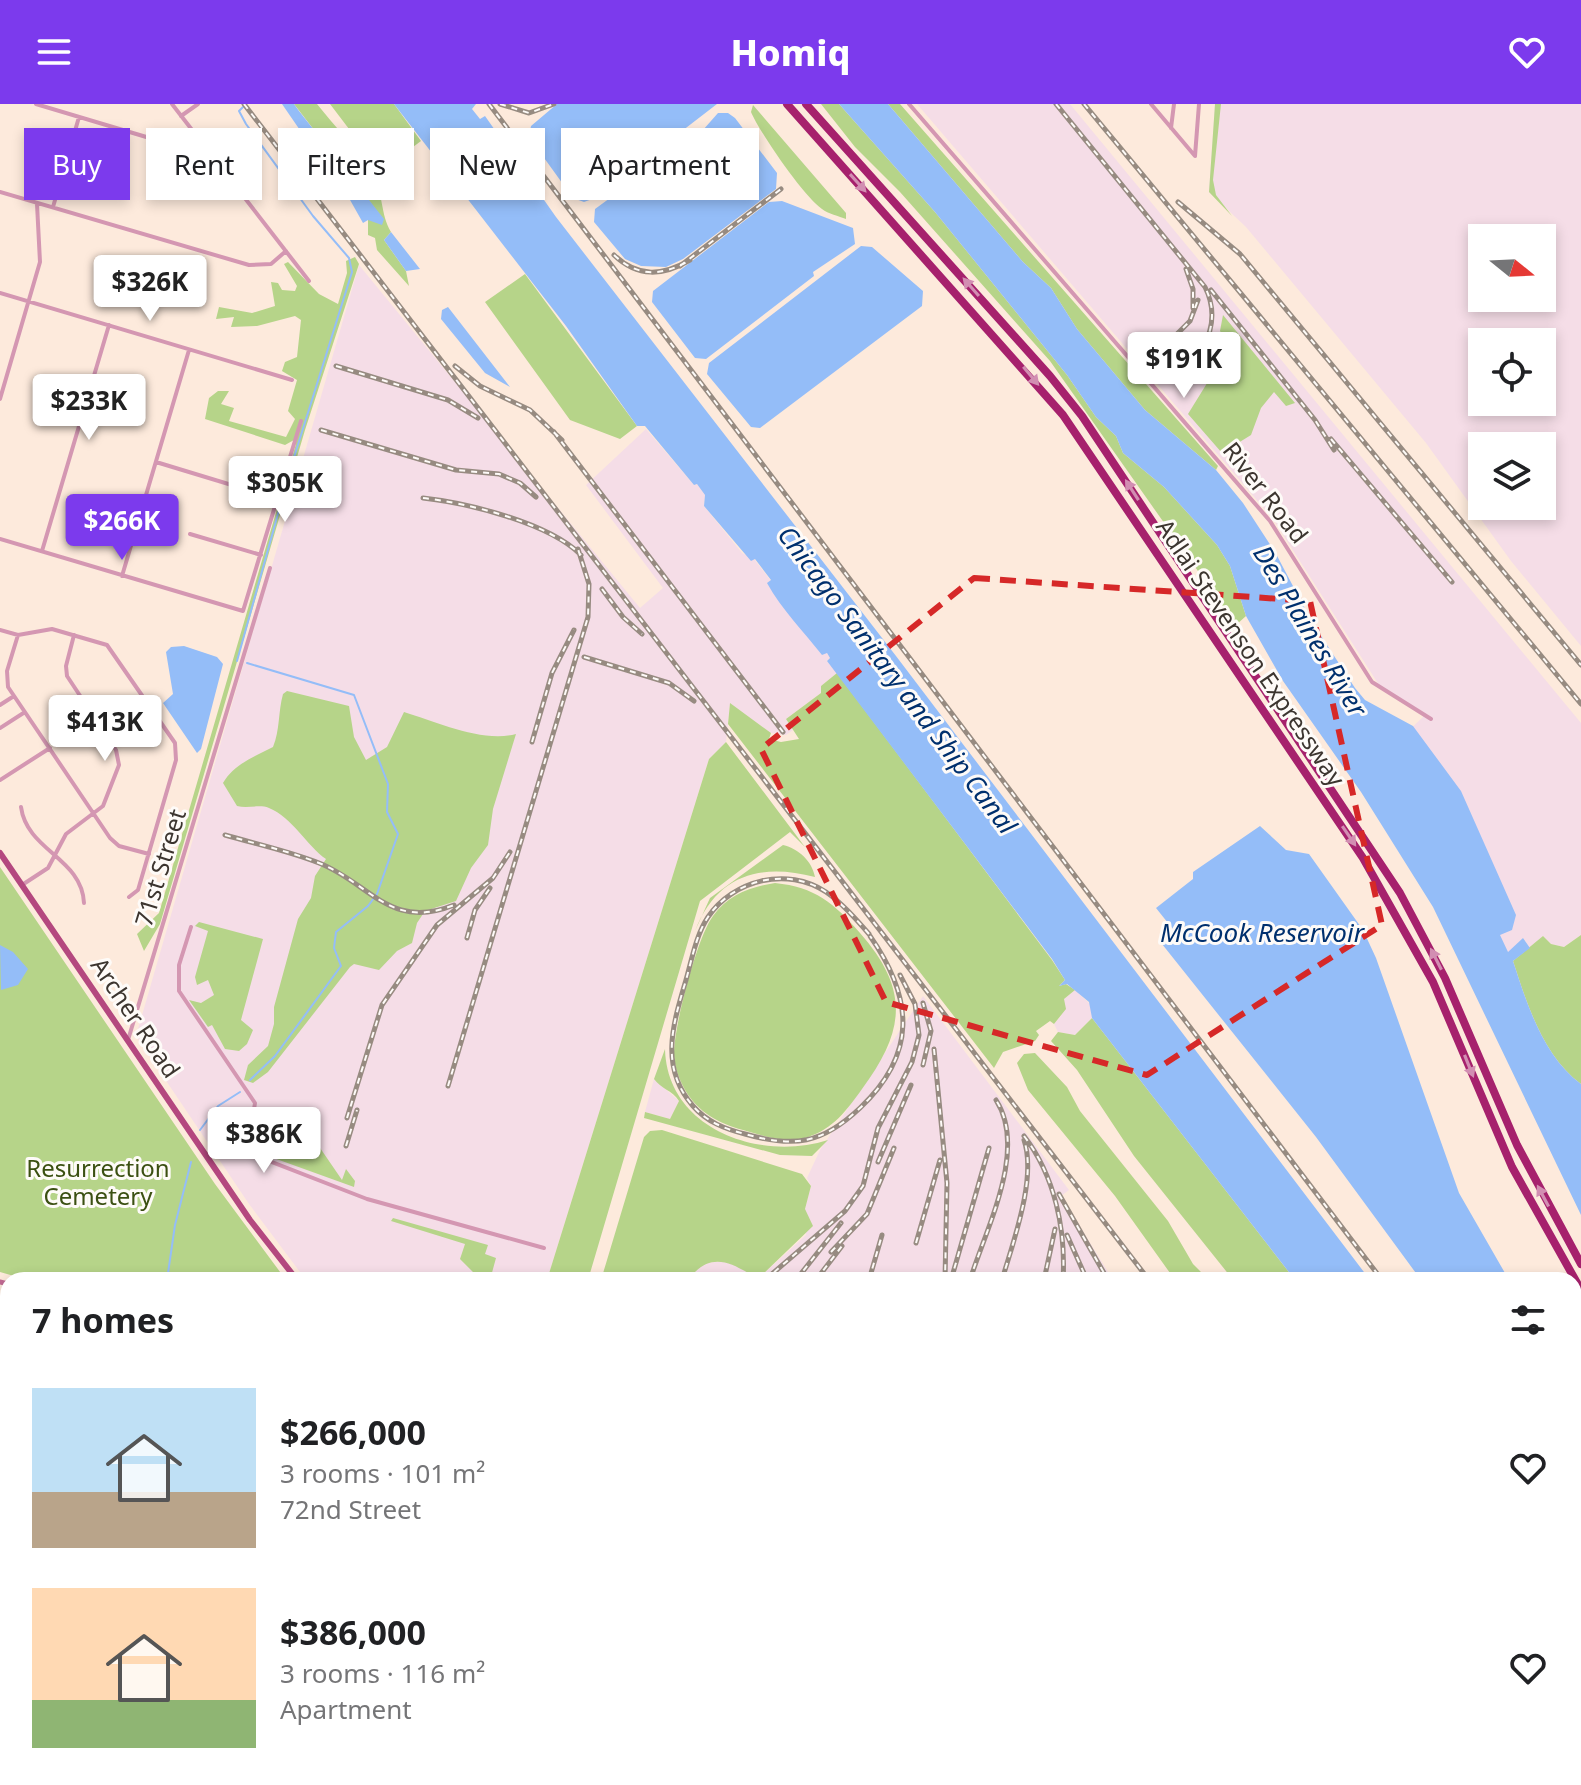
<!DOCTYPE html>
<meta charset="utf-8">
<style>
:root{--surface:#fff;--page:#f2f2f2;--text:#202124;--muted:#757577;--accent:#7c3aed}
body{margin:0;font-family:"Noto Sans",sans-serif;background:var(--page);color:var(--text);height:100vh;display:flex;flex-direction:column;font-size:30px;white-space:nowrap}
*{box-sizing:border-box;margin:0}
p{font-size:26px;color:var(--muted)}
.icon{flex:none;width:44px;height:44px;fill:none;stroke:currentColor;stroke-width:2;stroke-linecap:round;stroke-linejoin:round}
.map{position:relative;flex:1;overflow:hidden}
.details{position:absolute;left:0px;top:1168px;width:1582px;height:514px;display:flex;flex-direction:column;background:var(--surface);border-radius:24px 24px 0 0;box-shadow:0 4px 12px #0003}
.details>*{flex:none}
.top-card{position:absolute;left:24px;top:24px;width:800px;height:72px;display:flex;gap:16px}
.needle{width:52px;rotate:108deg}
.fabs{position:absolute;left:1468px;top:120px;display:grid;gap:16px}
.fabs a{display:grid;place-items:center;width:88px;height:88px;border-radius:0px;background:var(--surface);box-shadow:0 4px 12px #0003;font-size:40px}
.price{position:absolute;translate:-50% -68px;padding:0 18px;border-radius:8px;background:#fff;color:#222;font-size:26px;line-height:52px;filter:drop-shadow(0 2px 4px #0008)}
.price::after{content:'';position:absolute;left:50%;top:48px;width:24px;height:18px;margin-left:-12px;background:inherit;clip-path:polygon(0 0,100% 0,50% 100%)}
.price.active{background:var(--accent);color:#fff}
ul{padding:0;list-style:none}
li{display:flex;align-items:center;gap:24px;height:200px;padding:0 32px}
li span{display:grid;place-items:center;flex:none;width:224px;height:160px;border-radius:0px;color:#555}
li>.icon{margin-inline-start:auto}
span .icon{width:96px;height:96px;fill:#fffc;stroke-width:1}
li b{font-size:34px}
h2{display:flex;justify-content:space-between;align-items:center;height:96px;padding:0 32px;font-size:34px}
.tag{padding:0 28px;border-radius:0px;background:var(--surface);box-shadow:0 4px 12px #0003;font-size:28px;line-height:72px}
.tag.active{background:var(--accent);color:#fff}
header{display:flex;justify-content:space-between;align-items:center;height:104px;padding:0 32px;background:var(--accent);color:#fff;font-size:36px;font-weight:800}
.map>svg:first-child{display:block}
.industrial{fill:#f5dde7;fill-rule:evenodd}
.green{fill:#b6d489}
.water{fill:#94bdf8}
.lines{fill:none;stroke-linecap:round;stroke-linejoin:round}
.stream{stroke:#94bdf8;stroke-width:2}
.street{stroke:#d497b2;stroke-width:4}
.secondary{stroke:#c36b94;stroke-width:5}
.primary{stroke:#b4487f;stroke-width:6}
.highway{stroke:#a6216d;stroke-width:8}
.rail-casing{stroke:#978b81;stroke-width:5}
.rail{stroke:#fefbf8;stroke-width:2;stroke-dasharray:6;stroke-linecap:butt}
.oneway{fill:#d28eb2}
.marked{fill:none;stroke:#d62828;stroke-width:6;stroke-dasharray:16 10;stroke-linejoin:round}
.labels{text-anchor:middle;stroke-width:6;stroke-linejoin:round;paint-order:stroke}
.street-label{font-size:24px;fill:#3c352f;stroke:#fefbf8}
.park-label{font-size:24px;fill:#3b5012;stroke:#fefbf8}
.water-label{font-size:26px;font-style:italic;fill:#00306e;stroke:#fefbf8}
</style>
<header><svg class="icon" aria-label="menu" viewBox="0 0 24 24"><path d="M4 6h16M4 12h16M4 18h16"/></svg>Homiq<svg class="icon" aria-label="heart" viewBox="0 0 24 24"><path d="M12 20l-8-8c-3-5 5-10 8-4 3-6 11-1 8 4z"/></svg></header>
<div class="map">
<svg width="1581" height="1681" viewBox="0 0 1581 1681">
<rect width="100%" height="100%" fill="#fdeadc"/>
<path class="industrial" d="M917,0H1070L1581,619V831L1564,843L1551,840L1543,832L1530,844L1523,834L1508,849L1399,636L1425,611L1379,581L1273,415Z
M1215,0H1581V542L1511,457L1426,339L1246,123L1209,88ZM1482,134H1542V194H1482ZM1482,238H1542V298H1482ZM1482,342H1542V402H1482Z
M359,161L640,504L663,484L586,381L646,325L694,381L697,380L705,391L704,402L742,449L754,455L771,477L768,480L822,551L826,548L830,554L827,557L837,569L821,582V589L786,615L793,626L786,631L771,629L730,600L726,638L709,655L547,1176H306L249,1100L136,932Z
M1075,886L1091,901L1092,914L1075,931L1058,928L1054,920L1061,912L1064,895Z
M923,892L1069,1086L1061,1092L1113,1176H656L668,1168H695L704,1159L725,1157L761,1172L806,1131L805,1105L811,1082L807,1074L820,1046Z
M654,975L679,997L670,1015L645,1008Z
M8,1342V1670L0,1668V1367Z
M21,1674H154L155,1681H45Z
M911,1674H1479L1477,1681H902Z"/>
<path class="green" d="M294,0H317C335,23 358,45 372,70C384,89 380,110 391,128L384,136L406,167L409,182L377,146L375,134L368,131V116L383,115Z
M330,0H394L421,37L381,67Z
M821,0H839L935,108L1067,271L1096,313L1116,332L1123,349L1164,383L1217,441L1230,462L1246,512L1236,521L1050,257L900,88L855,43Z
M888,0H900L1218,362L1216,366L1145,306L1077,225L1051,184L1023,158Z
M1215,0H1221L1213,76L1216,91L1232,112L1209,88Z
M753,1L846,109V115C839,112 828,110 822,105C804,93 760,29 751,8Z
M355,153L359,160L305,326L160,820L144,847L137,830L159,809L296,340L294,336L285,341L205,315L209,294L218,287H229L221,300L234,304L229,317L286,333L295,315L288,307L297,276L282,267L285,258L297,253L301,216L295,212L257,222L231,223L234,213L216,215L219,203L252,209L275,202L271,178L278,179L282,186L295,187L297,182L284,160L288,158L319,190L338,200L347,169L346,157Z
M525,170L637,322L620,335L570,316L485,198Z
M1223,211L1295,299L1286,302L1274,288L1261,304L1251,331L1222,349L1188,310L1230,242L1220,227Z
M837,569L1052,856L1065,876L1059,882L1066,880L1075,886L1064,895L1066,905L1054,920L1050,917L1036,927L1039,931L1035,937L1003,948L994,964L728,620L730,599L771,629L769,635L781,638L799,635L786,615L821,589V582Z
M287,587L349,602L354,633L366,656L387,643L404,608C437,618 482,639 516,630L493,705L488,741L471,764L456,797L425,807L417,819L412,839L397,847L379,866L354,860L350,863L268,968L253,979L244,976L248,961L268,942L274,920V903L298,815L311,794L315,772L326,755C307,742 292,713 269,704C259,700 248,705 237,702L223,679C234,660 254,653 273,643C280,626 278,608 283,590Z
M726,638L805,743L790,728L700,797L588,1176H547L709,655Z
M783,741C799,745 812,757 815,773C761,759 717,770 695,827L710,794Z
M0,763L215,1080L286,1176H28L0,1168Z
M775,779C815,783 834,799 860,829C910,886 905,927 862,985C847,1006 833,1025 808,1033C786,1040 764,1032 743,1026C718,1019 699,1009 685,986C679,975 675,964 674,952C673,925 697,833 713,812C728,791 750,783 775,779Z
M199,818L263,835L241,916L253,926L247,940L239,947L225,945L212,921L208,923L189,896L201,899L214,891L208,876L197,881L195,873L208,827L195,822Z
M1581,831V980C1543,952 1527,900 1513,857L1543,832L1551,840L1564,843Z
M1092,914L1295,1176H1237L1230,1172L1134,1052L1077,966L1051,937L1058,928L1075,931Z
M665,945C667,1025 760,1058 828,1036L812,1052L780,1051L644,1014L645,1008L670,1015L679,997C672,986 661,985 654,975Z
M1035,949L1067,983L1080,1007L1168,1117L1193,1160L1209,1176H1175L1115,1092L1028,986L1017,959L1024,950Z
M266,1010L303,1019L342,1076L346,1065L355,1077L354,1083L257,1048C252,1033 253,1020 266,1010Z
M662,1026L802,1070L811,1082L805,1105L813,1122L761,1172L755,1173C735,1161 715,1148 695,1168H668L656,1176H601L644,1033L650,1027Z
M393,1114L488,1141L485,1150L496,1154L490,1176H481L460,1155L465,1140L391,1117Z
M413,1674H491L489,1681H411Z
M692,1674H759L755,1681H690Z"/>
<path class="water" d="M282,0H294L299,7L384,115L382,121L368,116L363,119L336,71L304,32Z
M394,0H476L472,5L480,15L485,12L556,113L896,552L1370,1176H1295L1092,914L1089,898L1067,880L1059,882L1065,876L1052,855L827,557L830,554L827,549L822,551C804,528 782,506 767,479L771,476L755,455L751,457L704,402L705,391L697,380L694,381L645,322H637L566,222Z
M557,0H717L595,94L584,98L573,94L529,33L531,22Z
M839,0H888L1023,158L1051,184L1077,225L1145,306L1216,366L1243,399L1275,448L1312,518L1355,584L1365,596L1413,622L1461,687L1516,811L1512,826L1500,831L1508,848L1523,834L1530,844L1513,857C1527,900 1543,952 1581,980V1111L1433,803L1361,688L1283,577L1246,512L1230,462L1217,441L1164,383L1123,349L1116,332L1096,313L1067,271L935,108Z
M718,9H728L735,14L777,69L776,85L683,155L666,163L641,162L625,155L594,118L595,105L703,26Z
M782,97L853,124L855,140L813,168L814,172L706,255L695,254L652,198L653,187L769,98Z
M391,128L420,165L406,167L384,136Z
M861,142L872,143L923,187L922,202L760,324L751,323L707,270L709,259Z
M448,203L510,283L485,269L441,215L442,206Z
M184,542L217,553L223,560L201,645L197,649L163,599L173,590L166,548L171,543Z
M1260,722L1286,746L1309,750L1363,826L1376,854L1459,1089L1509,1176H1421L1316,1033L1162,840L1176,829L1156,804L1193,775V768Z
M0,841L13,848L28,865L18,881L1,886Z
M1574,1445L1581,1454L1580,1542L1574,1534Z"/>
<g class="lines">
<path class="stream" d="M237,557L291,363L352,168L349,154L313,112L246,20L239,7L243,3
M247,559L354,591L388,680L387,708L398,730L377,790L368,802L336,828L334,844L341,862L275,952L250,976
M200,1026L218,1002L240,988
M167,1176L175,1121L191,1058"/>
<path class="street" d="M36,0L153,35L168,34L190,25
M172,0L309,177
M909,0L1270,417L1372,578L1431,615
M1151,0L1195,52
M181,12L198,0
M1171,24L1174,0
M1195,52L1199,0
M0,88L249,161L271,160L286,147
M53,103L79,13
M0,189L292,276
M0,295L40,158L37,100
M156,358L278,395
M190,430L261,451
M0,435L243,507L301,317
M42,447L109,221
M122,472L189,246
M0,526L18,531L52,525L107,541L175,639L176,656L138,786L129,793
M18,531L7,567L8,583L110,734L119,742L149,750
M0,601L14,592
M0,624L25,608
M0,676L50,644
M21,703C27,747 82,754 84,799
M22,781L48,764L66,730L103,702L119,661L116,646L67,572L66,562L74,531
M191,823L179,861V887L255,999L249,1036L254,1051L367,1095L544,1144
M128,936L270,464
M0,1302L8,1305
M194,1674L217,1681
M629,1674L653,1681
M324,1681L326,1674
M492,1681L494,1674
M548,1681L550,1674
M604,1681L606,1674
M659,1681L661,1674
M1395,1681L1397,1674"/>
<path class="secondary" d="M0,1178L8,1180
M0,1344L8,1317"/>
<path class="primary" d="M0,749L250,1116L297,1176
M777,1674L778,1681
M793,1674L800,1681
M823,1674L828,1681"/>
<path class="highway" d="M787,0L1063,311L1363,754L1433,878L1512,1063L1581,1186
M806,0L1050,272L1082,312L1400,789L1445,874L1517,1041L1581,1160"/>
<g class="rail-casing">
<path id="rail" d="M244,0L1149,1176
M489,0L1382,1176
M500,0L529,9L554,0
M1056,0L1205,183C1221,215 1207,240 1189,268
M1084,0L1581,600
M1178,98L1240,150L1581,561
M614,151C638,174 663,172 690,156
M680,162L781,85
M1186,165L1193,185V204
M1211,186L1315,316L1334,346
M1166,241L1190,217L1198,196
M336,262L448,296L478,314
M455,262L480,282L530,306L562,336
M321,326L456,366L499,370L520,379L536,393
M554,328L783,628
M1331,335L1452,478
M423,394C468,399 549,419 581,451
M602,485L623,513L642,530
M584,553L669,579L694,597
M532,638L552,569L574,526
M225,731C256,740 289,747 319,759C370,779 390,827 454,801
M869,830C856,815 842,799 826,788C787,762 733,776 708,813C696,831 692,855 686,876C673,920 659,963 693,1002C707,1018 725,1025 745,1030C794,1044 822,1040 860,1004C917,950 914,895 870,832
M467,834L475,806L490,784
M934,945L947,1079L945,1176
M923,961L931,927L923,899
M448,982L588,513L589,480L578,445
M347,1014L382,901L437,821L493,774L510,748
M1024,1032C1055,1072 1066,1126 1063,1176
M346,1042L357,1006
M878,1058L911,981
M1059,1090L1108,1176
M1067,1131L1087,1176
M916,1139L940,1056
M831,1148L867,1110L894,1044
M765,1176L845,1107L863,1082L878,1024L912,958L919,931L915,900L900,871
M796,1176L841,1119
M816,1176L842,1142
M869,1176L882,1131
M951,1176L989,1044
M970,1176C986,1124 1028,1046 996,996
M1002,1176C1013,1138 1037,1074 1024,1036
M1044,1176L1055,1125
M1574,1226L1581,1223
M1574,1390L1581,1401
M0,1672L28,1681
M73,1674L78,1681
M151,1674L153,1681
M1182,1674L1191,1681
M1527,1674L1533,1681
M758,1681L762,1674
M875,1681L882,1674
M899,1681L917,1674
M1420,1681L1422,1674
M1472,1681L1474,1674"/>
</g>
<use href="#rail" class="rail"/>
</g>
<defs><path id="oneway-solid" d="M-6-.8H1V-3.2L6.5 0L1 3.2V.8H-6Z" transform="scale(2)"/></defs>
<g class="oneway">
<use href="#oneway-solid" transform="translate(858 79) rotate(48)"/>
<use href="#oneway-solid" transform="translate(971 183) rotate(-131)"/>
<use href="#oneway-solid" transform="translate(1031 272) rotate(50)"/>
<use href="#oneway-solid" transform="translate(1132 386) rotate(-123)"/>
<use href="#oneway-solid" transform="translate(1349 732) rotate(56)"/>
<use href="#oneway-solid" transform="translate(1436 855) rotate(-117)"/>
<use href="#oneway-solid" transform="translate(1469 962) rotate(68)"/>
<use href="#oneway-solid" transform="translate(1543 1092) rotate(-118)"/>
</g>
<path class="marked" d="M974,474L1310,497L1382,821L1147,971L886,898L761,645Z"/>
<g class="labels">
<g class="street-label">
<text transform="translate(1265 389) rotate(52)" y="8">River Road</text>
<text transform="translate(1250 549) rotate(56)" y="8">Adlai Stevenson Expressway</text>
<text transform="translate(161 764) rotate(-73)" y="8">71st Street</text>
<text transform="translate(135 914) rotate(56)" y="8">Archer Road</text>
</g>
<g class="park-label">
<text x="98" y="1073">Resurrection<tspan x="98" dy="28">Cemetery</tspan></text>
</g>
<g class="water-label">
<text transform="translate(1310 527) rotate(59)" y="9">Des Plaines River</text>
<text transform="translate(897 576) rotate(53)" y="9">Chicago Sanitary and Ship Canal</text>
<text x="1262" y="838">McCook Reservoir</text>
</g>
</g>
</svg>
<div class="fabs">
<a><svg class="needle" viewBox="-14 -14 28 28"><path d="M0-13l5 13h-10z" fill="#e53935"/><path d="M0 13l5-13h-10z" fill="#757577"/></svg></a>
<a><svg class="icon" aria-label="locate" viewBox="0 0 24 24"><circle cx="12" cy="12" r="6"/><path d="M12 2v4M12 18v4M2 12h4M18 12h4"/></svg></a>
<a><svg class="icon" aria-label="layers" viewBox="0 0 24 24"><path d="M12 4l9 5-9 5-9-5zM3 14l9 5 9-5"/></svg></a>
</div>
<b class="price" style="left:150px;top:219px">$326K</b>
<b class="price" style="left:1184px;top:296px">$191K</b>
<b class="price" style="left:89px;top:338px">$233K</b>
<b class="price" style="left:285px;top:420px">$305K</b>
<b class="price active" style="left:122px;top:458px">$266K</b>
<b class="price" style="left:105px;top:659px">$413K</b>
<b class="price" style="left:264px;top:1071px">$386K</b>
<div class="top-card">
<a class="tag active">Buy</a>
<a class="tag">Rent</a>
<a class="tag">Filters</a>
<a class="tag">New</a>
<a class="tag">Apartment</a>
</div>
<section class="details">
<h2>7 homes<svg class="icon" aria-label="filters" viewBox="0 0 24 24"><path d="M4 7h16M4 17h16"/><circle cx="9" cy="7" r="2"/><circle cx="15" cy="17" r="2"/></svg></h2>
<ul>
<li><span style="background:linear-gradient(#bfe0f5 65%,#b9a48a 0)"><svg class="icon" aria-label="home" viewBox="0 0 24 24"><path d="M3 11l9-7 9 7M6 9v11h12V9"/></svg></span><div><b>$266,000</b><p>3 rooms · 101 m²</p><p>72nd Street</p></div><svg class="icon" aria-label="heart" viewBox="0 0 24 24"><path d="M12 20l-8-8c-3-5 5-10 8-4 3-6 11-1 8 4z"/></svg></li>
<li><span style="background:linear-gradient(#ffd9b3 70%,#8fb573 0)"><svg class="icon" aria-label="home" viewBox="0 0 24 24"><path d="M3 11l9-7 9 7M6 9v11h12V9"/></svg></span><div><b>$386,000</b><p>3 rooms · 116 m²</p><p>Apartment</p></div><svg class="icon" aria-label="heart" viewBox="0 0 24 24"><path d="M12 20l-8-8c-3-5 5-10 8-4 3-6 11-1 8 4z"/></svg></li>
</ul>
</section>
</div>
